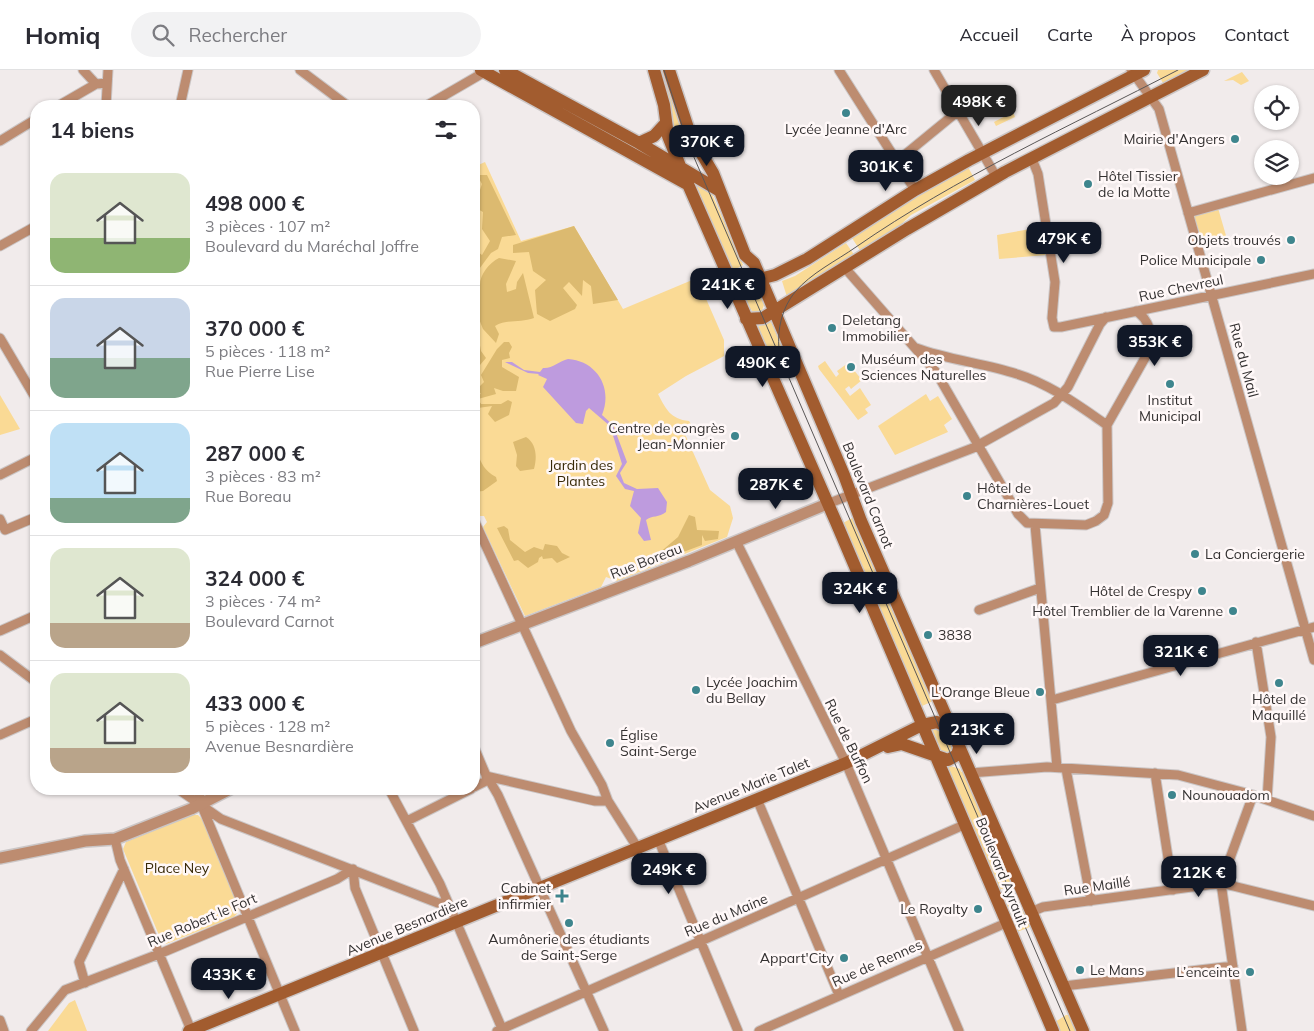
<!DOCTYPE html>
<html lang="fr">
<meta charset="utf-8">
<style>
:root{--surface:#fff;--page:#f2f2f3;--text:#2b2b33;--muted:#7c7c81;--line:#e1e1e2;--accent:#111827}
body{margin:0;font-family:Mulish,sans-serif;background:var(--page);color:var(--text);height:100vh;display:flex;flex-direction:column;font-size:19px;white-space:nowrap}
*{box-sizing:border-box;margin:0}
p{font-size:16px;color:var(--muted)}
.icon{flex:none;width:28px;height:28px;fill:none;stroke:currentColor;stroke-width:2;stroke-linecap:round;stroke-linejoin:round}
.map{position:relative;flex:1;overflow:hidden}
.sheet{position:absolute;left:30px;top:30px;width:450px;height:695px;display:flex;flex-direction:column;background:var(--surface);border-radius:20px;box-shadow:0 1px 4px #0004}
.sheet>*{flex:none}
.controls{position:absolute;left:1254px;top:15px;display:grid;gap:10px}
.controls a{display:grid;place-items:center;width:45px;height:45px;border-radius:50%;background:var(--surface);box-shadow:0 1px 4px #0004;font-size:25px}
.price{position:absolute;translate:-50% -42px;padding:0 11px;border-radius:10px;background:var(--accent);color:#fff;font-size:16px;line-height:32px;filter:drop-shadow(0 1px 2px #0008)}
.price::after{content:'';position:absolute;left:50%;top:30px;width:15px;height:11px;margin-left:-8px;background:inherit;clip-path:polygon(0 0,100% 0,50% 100%)}
.price.on{background:#222;color:#fff}
ul{padding:0;list-style:none}
li{display:flex;align-items:center;gap:15px;height:125px;padding:0 20px}
li+li{border-top:1px solid var(--line)}
li span{display:grid;place-items:center;flex:none;width:140px;height:100px;border-radius:15px;color:#555}
li>.icon{margin-inline-start:auto}
span .icon{width:60px;height:60px;fill:#fffc;stroke-width:1}
li b{font-size:21px}
h2{display:flex;justify-content:space-between;align-items:center;height:60px;padding:0 20px;font-size:21px}
header{display:flex;align-items:center;gap:30px;box-sizing:border-box;height:70px;padding:0 25px;background:var(--surface);border-bottom:1px solid var(--line)}
header strong{font-size:24px}
nav{display:flex;gap:28px;margin-inline-start:auto;font-size:18px}
.search{width:350px;height:45px;background:var(--page);display:flex;align-items:center;gap:12px;box-sizing:border-box;padding:0 18px;border-radius:28px;color:var(--muted);font-size:19px}
.map>svg:first-child{display:block}
.green{fill:#fada95}
.forest{fill:#dcba70}
.water{fill:#be9bde}
.lines{fill:none;stroke-linecap:round;stroke-linejoin:round}
.minor-casing{stroke:#cbc6c6;stroke-width:11}
.tertiary-casing{stroke:#cbc6c6;stroke-width:14}
.secondary-casing{stroke:#cbc6c6;stroke-width:15}
.minor{stroke:#bd8c70;stroke-width:9}
.tertiary{stroke:#bd8c70;stroke-width:11}
.secondary{stroke:#a25c2f;stroke-width:12}
.tram{stroke:#5a5757;stroke-width:1}
.poi-dot{fill:#3e858d;stroke:#fff8f8;stroke-width:2}
.labels{text-anchor:middle;stroke-width:5;stroke-linejoin:round;paint-order:stroke}
.poi-label{font-size:14px;fill:#343131;stroke:#fff8f8;text-anchor:end}
.street-label{font-size:14px;fill:#343131;stroke:#fff8f8}
.park-label{font-size:14px;fill:#382a08;stroke:#fff8f8}
</style>
<header>
<strong>Homiq</strong>
<div class="search"><svg class="icon" aria-label="search" viewBox="0 0 24 24"><circle cx="10" cy="10" r="6"/><path d="M15 15l6 6"/></svg>Rechercher</div>
<nav><a>Accueil</a><a>Carte</a><a>À propos</a><a>Contact</a></nav>
</header>
<div class="map">
<svg width="1314" height="961" viewBox="0 0 1314 961">
<rect width="100%" height="100%" fill="#f1ebeb"/>
<path class="green" d="M657,0H666L693,79L684,83L679,70L674,71Z
M1158,0H1188L1163,13L1157,3Z
M1242,2L1249,11L1241,15L1233,10L1224,11Z
M1013,42L1015,47L996,56L994,52Z
M485,92L521,171L574,156L623,239L697,208L724,270V286L686,306L658,324C666,339 670,349 689,351L693,357L684,362L710,420L730,436L733,448L727,467L617,511L606,507L601,517L525,546L483,457L487,452L484,446H478L474,436V97Z
M968,97L975,110L911,145L895,160L861,182L852,168L888,144Z
M694,112L712,124L743,195L733,201Z
M1218,138L1227,169L1204,175L1193,144Z
M1042,157L1047,185L999,189L997,165Z
M846,173L855,186L787,227L782,211L795,206Z
M751,218H753L756,224L759,223L764,235L761,243H753L751,239L749,240L744,225Z
M771,252L794,303L777,309L754,258Z
M825,291L836,307L839,304L837,301L848,293L862,310L851,319L849,316L845,319L850,326L860,318L871,335L865,339L868,343L858,350L819,299L818,296Z
M926,324L930,331L938,326L952,349L944,355L948,362L895,385L878,356Z
M0,325L20,359L0,365Z
M852,448H854L933,631L922,636L919,635L843,453Z
M931,657C945,660 946,663 952,676L950,682L945,684L939,681L930,660Z
M948,695L960,699L961,702L963,701L1012,815L999,820L947,698Z
M192,745H198L202,749L240,840L234,847L166,874L161,870L123,779L126,772Z
M1016,826L1032,856L1015,863L1004,831Z
M75,930L87,961H48L69,933Z
M1066,945H1070L1077,961H1060L1055,952Z"/>
<path class="forest" d="M477,105H487L516,165L502,167L498,179L491,183L474,206V179L482,185L490,171L482,159L483,142L474,137L482,114Z
M574,156L618,230L593,234L591,216L583,210L582,226L569,212L563,218L577,235L575,239L550,251L537,244L535,220L546,210L533,201L529,182L513,183V175Z
M499,188L516,191L506,214L507,222L516,219L517,212L523,203L534,248C521,253 507,249 495,256L499,264L496,273L483,259L475,239L478,231L476,219L480,217C479,205 489,193 499,188Z
M474,253L479,264L476,269L479,270L481,281L486,288L474,302Z
M504,272H509L512,277L509,283L510,288L502,290V297L519,307L516,321H503L494,318L496,324L478,329L481,334H501L508,330L512,332L509,345L495,352L488,344L492,336L478,338L474,336V325L481,324L477,319L484,312L481,305L497,279Z
M526,367C537,374 537,388 534,399L520,401L516,396L517,385L513,372Z
M474,380L477,381C481,394 485,401 496,407L497,411L483,421L474,422Z
M689,445L695,447L697,460L719,461L718,469L705,471L702,465V475L662,490L658,488V484L678,467Z
M504,456L508,459L510,470L525,482L534,477L543,480L545,474L557,476L562,483L570,487L557,493L552,488L543,489L542,486L539,488L538,492L528,498L518,490L514,491L497,458Z"/>
<path class="water" d="M568,289C597,291 613,318 602,345L613,355L627,392L620,403L624,413L637,419L658,418L667,432L666,442C659,448 652,445 646,450L651,470L644,471L638,463L641,448L630,436L634,421L625,419L616,406L622,394L610,356L589,338L586,341L583,354L576,353L543,317L547,309L538,305L539,304L528,303L505,292H512L524,300L540,302L543,298C552,299 559,291 568,289Z"/>
<g class="lines">
<g class="minor-casing">
<path id="minor" d="M83,0L96,14
M300,0L348,36
M839,0L915,120
M934,0L997,108
M1131,0L1159,39L1314,590
M58,36L96,14L107,13
M106,36L108,0
M180,36L188,0
M426,36L488,0
M0,71L36,49
M1032,89L1038,104L1055,212L1052,248L1054,257H1061L1314,204
M896,92L957,42
M1188,143L1314,108
M0,176L36,156
M845,198L936,302L1018,444L1027,453L1086,455L1096,451L1104,445L1108,433L1107,355
M0,268L36,329
M916,278C948,290 984,293 1017,304C1050,314 1079,336 1107,355
M1107,355L1150,279C1153,265 1149,249 1136,241
M0,405L36,387
M827,434L973,378L1054,333L1068,317L1100,254L1106,247
M0,449L5,460L36,447
M474,450L571,661L602,715L608,731L637,777
M1035,455L1057,697
M736,471L846,693L959,961
M979,540L1040,518
M0,561L36,545
M1256,572L1271,667L1267,730
M0,585L36,612
M1052,630L1314,557
M0,665L36,649
M474,677L485,703L498,725L604,961
M1066,699L1091,831
M970,703L1047,697L1178,705L1246,723L1314,746
M1155,703L1173,820
M486,706L595,731H608
M474,717L488,710
M178,719L221,749L438,833H447
M199,719L201,734L295,961
M389,719L440,814L503,961
M757,729L839,925
M407,751L471,719
M115,769L120,790L191,960
M658,769L738,961
M1031,842L1043,837L1221,813L1314,836
M85,913L79,892L124,799
M1064,916L1233,896
M0,950L4,961
M31,961L65,920L159,884L337,809L353,799L355,818L414,961
M497,961L966,754
M759,961L1006,853
M1242,961L1221,813L1253,725"/>
</g>
<g class="tertiary-casing">
<path id="tertiary" d="M474,573L689,491L827,434
M0,788L85,771L115,769L191,739L230,719"/>
</g>
<g class="secondary-casing">
<path id="secondary" d="M481,0L687,114
M505,0L639,73L720,121
M654,0L664,35L668,66L680,96L836,452L1053,961
M669,0L690,64L713,103L745,185L754,193L844,405L861,451L1083,961
M639,73L654,66L665,54
M735,222L748,212L775,205L807,189L915,120L969,90L1144,0
M746,249L763,248L907,159L1005,102L1203,0
M888,677L902,674L948,690L957,685L959,678
M189,961L846,693L922,655L937,652L951,659"/>
</g>
<use href="#minor" class="minor"/>
<use href="#tertiary" class="tertiary"/>
<use href="#secondary" class="secondary"/>
<path class="tram" d="M664,0L687,71L1070,961
M779,279C777,259 782,238 795,222C811,203 836,191 856,177C957,107 1070,56 1178,0"/>
</g>
<g class="poi-dot">
<circle cx="846" cy="43" r="5"/>
<circle cx="1235" cy="69" r="5"/>
<circle cx="1088" cy="114" r="5"/>
<circle cx="1291" cy="170" r="5"/>
<circle cx="1261" cy="190" r="5"/>
<circle cx="832" cy="258" r="5"/>
<circle cx="851" cy="297" r="5"/>
<circle cx="1170" cy="314" r="5"/>
<circle cx="735" cy="366" r="5"/>
<circle cx="967" cy="426" r="5"/>
<circle cx="1195" cy="484" r="5"/>
<circle cx="1202" cy="521" r="5"/>
<circle cx="1233" cy="541" r="5"/>
<circle cx="928" cy="565" r="5"/>
<circle cx="1279" cy="613" r="5"/>
<circle cx="696" cy="620" r="5"/>
<circle cx="1040" cy="622" r="5"/>
<circle cx="610" cy="673" r="5"/>
<circle cx="1172" cy="725" r="5"/>
<path d="M559.5 818.5h5v5h5v5h-5v5h-5v-5h-5v-5h5z"/>
<circle cx="978" cy="839" r="5"/>
<circle cx="569" cy="853" r="5"/>
<circle cx="844" cy="888" r="5"/>
<circle cx="1080" cy="900" r="5"/>
<circle cx="1250" cy="902" r="5"/>
</g>
<g class="labels">
<g class="poi-label">
<text x="846" y="64" text-anchor="middle">Lycée Jeanne d'Arc</text>
<text x="1225" y="74">Mairie d'Angers</text>
<text x="1098" y="111" text-anchor="start">Hôtel Tissier<tspan x="1098" dy="16">de la Motte</tspan></text>
<text x="1281" y="175">Objets trouvés</text>
<text x="1251" y="195">Police Municipale</text>
<text x="842" y="255" text-anchor="start">Deletang<tspan x="842" dy="16">Immobilier</tspan></text>
<text x="861" y="294" text-anchor="start">Muséum des<tspan x="861" dy="16">Sciences Naturelles</tspan></text>
<text x="1170" y="335" text-anchor="middle">Institut<tspan x="1170" dy="16">Municipal</tspan></text>
<text x="725" y="363">Centre de congrès<tspan x="725" dy="16">Jean-Monnier</tspan></text>
<text x="977" y="423" text-anchor="start">Hôtel de<tspan x="977" dy="16">Charnières-Louet</tspan></text>
<text x="1205" y="489" text-anchor="start">La Conciergerie</text>
<text x="1192" y="526">Hôtel de Crespy</text>
<text x="1223" y="546">Hôtel Tremblier de la Varenne</text>
<text x="938" y="570" text-anchor="start">3838</text>
<text x="706" y="617" text-anchor="start">Lycée Joachim<tspan x="706" dy="16">du Bellay</tspan></text>
<text x="1030" y="627">L'Orange Bleue</text>
<text x="1279" y="634" text-anchor="middle">Hôtel de<tspan x="1279" dy="16">Maquillé</tspan></text>
<text x="620" y="670" text-anchor="start">Église<tspan x="620" dy="16">Saint-Serge</tspan></text>
<text x="1182" y="730" text-anchor="start">Nounouadom</text>
<text x="551" y="823">Cabinet<tspan x="551" dy="16">infirmier</tspan></text>
<text x="968" y="844">Le Royalty</text>
<text x="569" y="874" text-anchor="middle">Aumônerie des étudiants<tspan x="569" dy="16">de Saint-Serge</tspan></text>
<text x="834" y="893">Appart'City</text>
<text x="1090" y="905" text-anchor="start">Le Mans</text>
<text x="1240" y="907">L’enceinte</text>
</g>
<g class="street-label">
<text transform="translate(1181 218) rotate(-12)" y="5">Rue Chevreul</text>
<text transform="translate(1244 290) rotate(75)" y="5">Rue du Mail</text>
<text transform="translate(868 425) rotate(68)" y="5">Boulevard Carnot</text>
<text transform="translate(646 491) rotate(-21)" y="5">Rue Boreau</text>
<text transform="translate(849 671) rotate(64)" y="5">Rue de Buffon</text>
<text transform="translate(751 715) rotate(-22)" y="5">Avenue Marie Talet</text>
<text transform="translate(1002 802) rotate(68)" y="5">Boulevard Ayrault</text>
<text transform="translate(1097 816) rotate(-8)" y="5">Rue Maillé</text>
<text transform="translate(726 845) rotate(-23)" y="5">Rue du Maine</text>
<text transform="translate(202 850) rotate(-23)" y="5">Rue Robert le Fort</text>
<text transform="translate(407 856) rotate(-23)" y="5">Avenue Besnardière</text>
<text transform="translate(877 893) rotate(-24)" y="5">Rue de Rennes</text>
</g>
<g class="park-label">
<text x="581" y="400">Jardin des<tspan x="581" dy="16">Plantes</tspan></text>
<text x="177" y="803">Place Ney</text>
</g>
</g>
</svg>
<div class="controls">
<a><svg class="icon" aria-label="locate" viewBox="0 0 24 24"><circle cx="12" cy="12" r="6"/><path d="M12 2v4M12 18v4M2 12h4M18 12h4"/></svg></a>
<a><svg class="icon" aria-label="layers" viewBox="0 0 24 24"><path d="M12 4l9 5-9 5-9-5zM3 14l9 5 9-5"/></svg></a>
</div>
<b class="price on" style="left:979px;top:57px">498K €</b>
<b class="price" style="left:707px;top:97px">370K €</b>
<b class="price" style="left:886px;top:122px">301K €</b>
<b class="price" style="left:1064px;top:194px">479K €</b>
<b class="price" style="left:728px;top:240px">241K €</b>
<b class="price" style="left:1155px;top:297px">353K €</b>
<b class="price" style="left:763px;top:318px">490K €</b>
<b class="price" style="left:776px;top:440px">287K €</b>
<b class="price" style="left:860px;top:544px">324K €</b>
<b class="price" style="left:1181px;top:607px">321K €</b>
<b class="price" style="left:977px;top:685px">213K €</b>
<b class="price" style="left:669px;top:825px">249K €</b>
<b class="price" style="left:1199px;top:828px">212K €</b>
<b class="price" style="left:229px;top:930px">433K €</b>
<section class="sheet">
<h2>14 biens<svg class="icon" aria-label="filters" viewBox="0 0 24 24"><path d="M4 7h16M4 17h16"/><circle cx="9" cy="7" r="2"/><circle cx="15" cy="17" r="2"/></svg></h2>
<ul>
<li><span style="background:linear-gradient(#dfe7d0 65%,#8fb573 0)"><svg class="icon" aria-label="home" viewBox="0 0 24 24"><path d="M3 11l9-7 9 7M6 9v11h12V9"/></svg></span><div><b>498 000 €</b><p>3 pièces · 107 m²</p><p>Boulevard du Maréchal Joffre</p></div></li>
<li><span style="background:linear-gradient(#c9d6e8 60%,#7fa58c 0)"><svg class="icon" aria-label="home" viewBox="0 0 24 24"><path d="M3 11l9-7 9 7M6 9v11h12V9"/></svg></span><div><b>370 000 €</b><p>5 pièces · 118 m²</p><p>Rue Pierre Lise</p></div></li>
<li><span style="background:linear-gradient(#bfe0f5 75%,#7fa58c 0)"><svg class="icon" aria-label="home" viewBox="0 0 24 24"><path d="M3 11l9-7 9 7M6 9v11h12V9"/></svg></span><div><b>287 000 €</b><p>3 pièces · 83 m²</p><p>Rue Boreau</p></div></li>
<li><span style="background:linear-gradient(#dfe7d0 75%,#b9a48a 0)"><svg class="icon" aria-label="home" viewBox="0 0 24 24"><path d="M3 11l9-7 9 7M6 9v11h12V9"/></svg></span><div><b>324 000 €</b><p>3 pièces · 74 m²</p><p>Boulevard Carnot</p></div></li>
<li><span style="background:linear-gradient(#dfe7d0 75%,#b9a48a 0)"><svg class="icon" aria-label="home" viewBox="0 0 24 24"><path d="M3 11l9-7 9 7M6 9v11h12V9"/></svg></span><div><b>433 000 €</b><p>5 pièces · 128 m²</p><p>Avenue Besnardière</p></div></li>
</ul>
</section>
</div>
